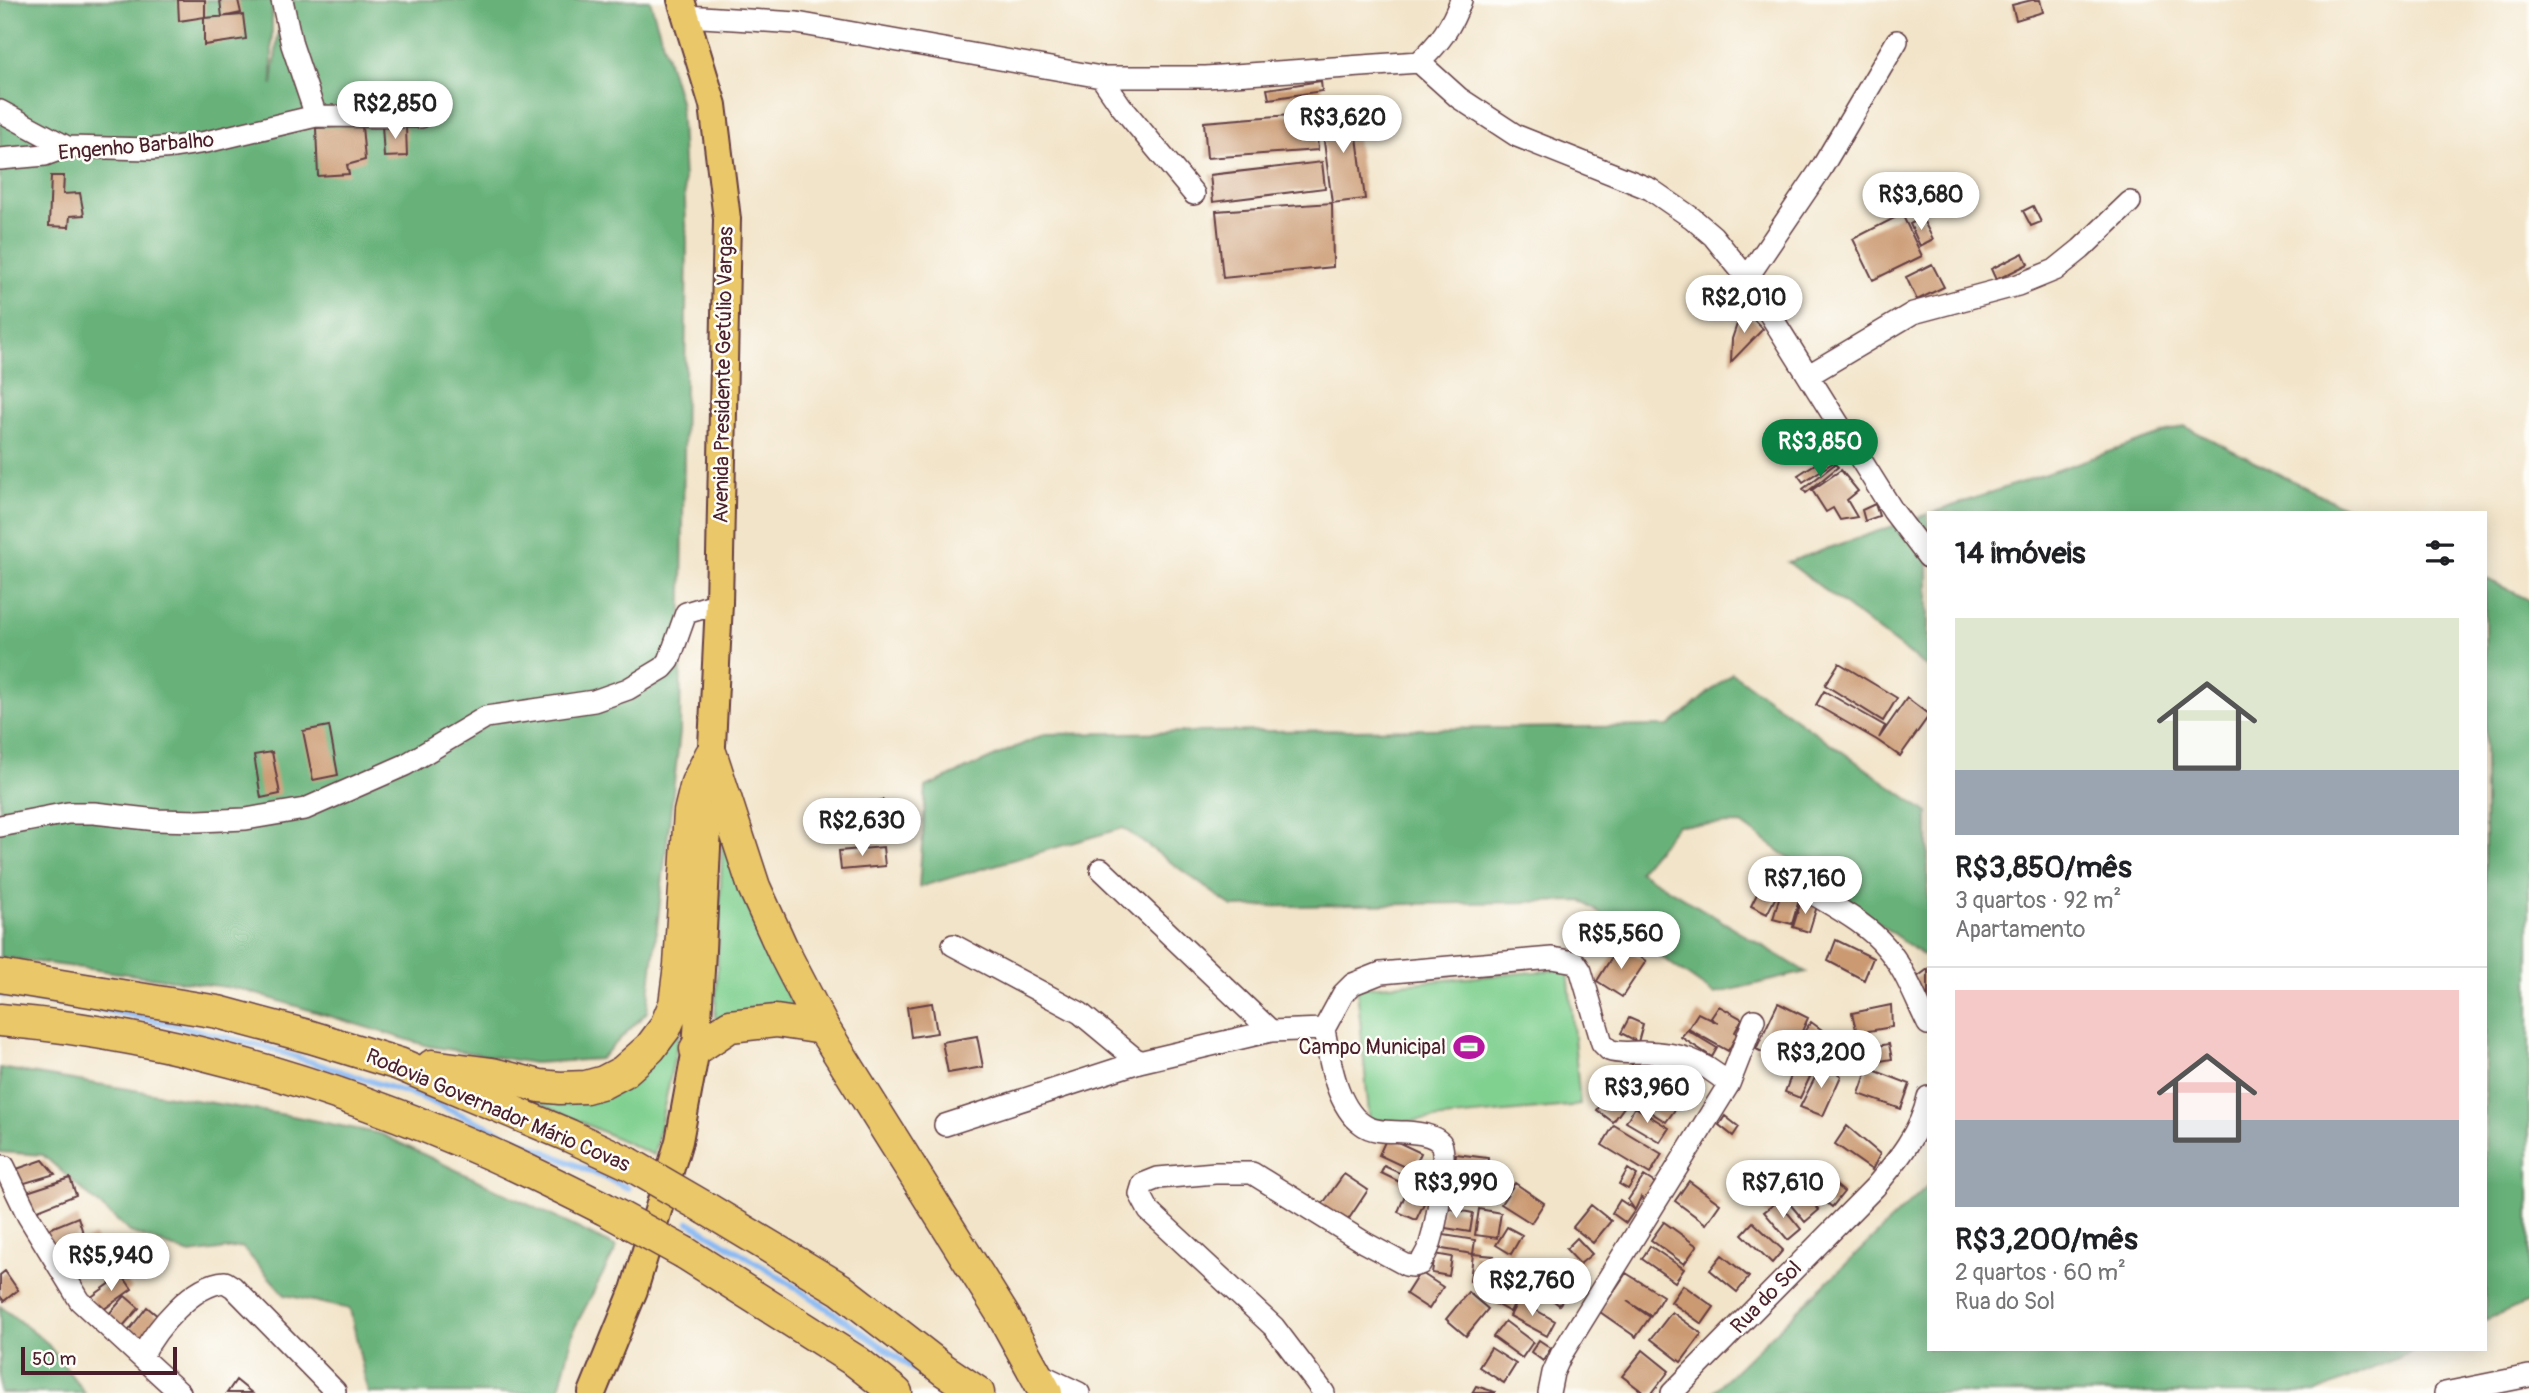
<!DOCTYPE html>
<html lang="pt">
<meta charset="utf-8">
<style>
:root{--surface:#fff;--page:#f2f2f2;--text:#202124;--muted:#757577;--line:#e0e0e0;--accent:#0b8043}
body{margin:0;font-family:Pangolin,sans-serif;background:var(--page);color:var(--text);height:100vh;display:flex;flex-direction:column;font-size:26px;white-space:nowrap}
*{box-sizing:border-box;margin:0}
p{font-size:23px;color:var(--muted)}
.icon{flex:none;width:38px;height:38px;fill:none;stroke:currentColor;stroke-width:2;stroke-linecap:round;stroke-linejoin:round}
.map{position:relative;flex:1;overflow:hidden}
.drawer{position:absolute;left:1927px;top:511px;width:560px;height:840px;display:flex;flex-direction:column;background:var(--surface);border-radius:0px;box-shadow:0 4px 18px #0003}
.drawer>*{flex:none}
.scale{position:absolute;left:21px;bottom:18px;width:156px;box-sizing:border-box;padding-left:7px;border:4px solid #4a1f2b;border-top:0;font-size:19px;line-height:24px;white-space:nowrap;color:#4a1f2b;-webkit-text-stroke:5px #fdfcf7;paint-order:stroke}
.price{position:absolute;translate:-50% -60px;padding:0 16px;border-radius:24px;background:#fff;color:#222;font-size:23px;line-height:46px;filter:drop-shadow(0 2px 4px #0008)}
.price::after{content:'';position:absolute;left:50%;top:42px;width:21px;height:16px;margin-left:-10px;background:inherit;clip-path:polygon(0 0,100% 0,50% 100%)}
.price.on{background:var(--accent);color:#fff}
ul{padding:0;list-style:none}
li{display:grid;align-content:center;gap:14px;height:371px;padding:0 28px}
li+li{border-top:2px solid var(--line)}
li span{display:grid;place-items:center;height:217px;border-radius:0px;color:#555}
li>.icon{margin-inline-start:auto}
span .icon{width:126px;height:126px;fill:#fffc;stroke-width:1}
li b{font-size:30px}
h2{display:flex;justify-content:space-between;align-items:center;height:84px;padding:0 28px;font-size:30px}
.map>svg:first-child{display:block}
.green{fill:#80d090;stroke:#65785e;stroke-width:2}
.forest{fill:#68b27a;stroke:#596852;stroke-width:2}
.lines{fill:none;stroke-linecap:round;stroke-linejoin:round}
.stream{stroke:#87b8f3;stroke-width:6}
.building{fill:#cb9a72}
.minor-casing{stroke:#633d43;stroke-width:24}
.major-casing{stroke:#633d43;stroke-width:30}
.highway-casing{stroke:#633d43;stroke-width:35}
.minor{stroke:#fff;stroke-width:21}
.major{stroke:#eac769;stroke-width:26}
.highway{stroke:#eac769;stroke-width:32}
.highway-bridge-casing{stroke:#633d43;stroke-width:35;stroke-linecap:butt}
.highway-bridge{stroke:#eac769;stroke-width:32}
.labels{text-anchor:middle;stroke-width:5;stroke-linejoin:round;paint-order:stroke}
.street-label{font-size:21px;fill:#4a1f2b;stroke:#fdfcf7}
.poi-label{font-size:21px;fill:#4a1f2b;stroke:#fdfcf7;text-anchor:end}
</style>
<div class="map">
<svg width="2529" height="1393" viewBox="0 0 2529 1393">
<rect width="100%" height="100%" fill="#fdfcf7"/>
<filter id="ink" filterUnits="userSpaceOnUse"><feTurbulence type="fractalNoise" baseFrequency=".0143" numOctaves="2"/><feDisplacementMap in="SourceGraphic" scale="14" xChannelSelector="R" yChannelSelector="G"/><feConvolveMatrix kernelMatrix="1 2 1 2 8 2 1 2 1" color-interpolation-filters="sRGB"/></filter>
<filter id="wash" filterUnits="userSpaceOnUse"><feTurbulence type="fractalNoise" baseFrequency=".00686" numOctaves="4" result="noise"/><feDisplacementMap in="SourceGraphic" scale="28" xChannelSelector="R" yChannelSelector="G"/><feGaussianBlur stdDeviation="1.57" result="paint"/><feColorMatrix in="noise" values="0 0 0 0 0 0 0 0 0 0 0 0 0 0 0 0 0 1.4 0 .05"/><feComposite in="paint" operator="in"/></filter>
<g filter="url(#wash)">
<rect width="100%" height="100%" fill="#f2e4c9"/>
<path class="green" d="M723,831L754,925L795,1010L715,1022Z
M1568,969L1580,1105L1370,1125L1357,988Z
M685,1006L654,1155L501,1086L566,1096Z"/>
<path class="forest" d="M0,0H272V85L282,0H650L680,101L687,242L680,732L647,1012L600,1059L534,1063L428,1046L240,989L0,957Z
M2184,426L2356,513H1932Z
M1928,514V668L1788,562Z
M2485,578L2529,600V1302L2485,1320Z
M1732,673L1928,813V959L1742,824L1677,825L1639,871L1806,972L1714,994L1582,901L1233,907L1123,828L919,887L926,787L1045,734L1669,726Z
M0,1068L292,1116L381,1134L617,1247L575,1327L558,1393H368L350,1309L285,1295L242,1247L190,1254L130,1232L43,1155L0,1152Z
M1928,1185V1349H2418L2315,1393H1712Z
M0,1306L46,1342L85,1393H0Z"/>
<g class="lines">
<path class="stream" d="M0,994L128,1014L265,1047L423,1098L628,1188
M689,1222C777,1274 863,1329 944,1393"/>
</g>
<g id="blocks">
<path class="building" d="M178,0H205V17L179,21Z
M220,0H238L241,13L222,17Z
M2032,0H2040L2043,12L2016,20L2012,5Z
M243,15L246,39L204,45V18Z
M1321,81L1322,91L1269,99L1267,89Z
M1353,106L1365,199L1332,203L1320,111Z
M1315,113L1318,150L1207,158L1204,122Z
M382,125L406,127L407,156L384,157Z
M362,126L365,160L347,165L349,174L318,176L316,128Z
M1322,162L1325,188L1213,202L1210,175Z
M51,176H64L63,194L80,193L84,215L70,216L69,227L49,226Z
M1332,203L1333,267L1223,278L1216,211Z
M2033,206L2041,222L2031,226L2023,211Z
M1902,214L1922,256L1873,280L1853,239Z
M1922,218L1933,239L1920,246L1910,224Z
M2023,253L2028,264L1996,280L1991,269Z
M1932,264L1944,287L1917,300L1906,277Z
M1749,315L1763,329L1731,362L1732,339L1737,324Z
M1829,455L1834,462L1803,482L1798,475Z
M1835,464L1838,467L1806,493L1803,489Z
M1841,470L1858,491L1847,500L1857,517L1840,520L1833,508L1826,512L1812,490Z
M1875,504L1879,516L1865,521L1862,510Z
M1839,663L1897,698L1883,721L1825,685Z
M1824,691L1885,726L1879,738L1907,698L1928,714V717L1900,756L1877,740L1816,705Z
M329,726L338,775L313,780L303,731Z
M272,752L280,794L261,798L254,755Z
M883,800L887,831L872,833L868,803Z
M883,847L885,866L841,870L839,851Z
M1768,872L1803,886L1792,924L1773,919L1784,881L1767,914L1751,906Z
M1801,901L1817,906L1809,932L1793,927Z
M1836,940L1873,958L1864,980L1828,961Z
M1620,944L1646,961L1622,997L1597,981Z
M1928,969V1012L1913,980Z
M932,1003L937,1033L911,1037L907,1007Z
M1778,1003L1808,1018L1787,1064L1756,1049Z
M1891,1005L1892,1027L1857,1033L1852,1013Z
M1719,1006L1742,1019L1735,1032L1737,1035L1728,1051L1688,1029L1698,1013L1718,1023L1711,1018Z
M1629,1018L1643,1024L1638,1042L1621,1033Z
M1811,1022L1822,1030L1808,1050L1797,1042Z
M1687,1030L1717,1048L1712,1057L1681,1037Z
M977,1036L983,1067L948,1073L942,1042Z
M1889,1044L1892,1059L1869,1063L1866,1048Z
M1799,1055L1817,1062L1800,1098L1785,1092Z
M1823,1062L1841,1076L1823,1116L1800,1107Z
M1632,1065L1646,1077L1629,1099L1615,1087Z
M1868,1068L1910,1084L1901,1109L1859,1094Z
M1649,1083L1679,1104L1666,1122L1636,1103Z
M1611,1090L1627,1103L1613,1122L1597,1110Z
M1635,1107L1669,1128L1660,1142L1626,1122Z
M1725,1116L1739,1127L1733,1136L1719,1125Z
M1614,1125L1662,1154L1650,1174L1602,1145Z
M1847,1126L1880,1154L1872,1170L1835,1144Z
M1387,1137L1421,1153L1413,1171L1379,1155Z
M1456,1154L1488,1158L1486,1176L1453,1172Z
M43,1160L55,1174L18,1185L14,1170Z
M1384,1166L1411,1178L1408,1186L1381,1173Z
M1628,1169L1637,1175L1628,1189L1619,1184Z
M1816,1169L1844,1192L1832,1207L1804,1184Z
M1344,1174L1368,1190L1344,1226L1319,1209Z
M1644,1176L1655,1183L1644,1201L1641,1197L1635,1210L1626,1223L1612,1213L1620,1200L1635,1210L1628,1200Z
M1448,1177L1476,1181L1473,1201L1446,1197Z
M70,1178L76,1195L33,1212L27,1192Z
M1689,1181L1720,1204L1706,1224L1675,1201Z
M1515,1183L1544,1203L1531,1223L1501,1204Z
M1798,1185L1819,1210L1805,1222L1784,1197Z
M1407,1190L1426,1199L1416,1220L1398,1212Z
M1778,1201L1801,1229L1788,1240L1764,1212Z
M1591,1205L1611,1221L1593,1243L1573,1227Z
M1442,1207L1473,1213L1470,1232L1439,1227Z
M1479,1209L1501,1213L1497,1238L1475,1235Z
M78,1217L83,1233L54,1248L44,1231Z
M1664,1222L1697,1246L1684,1264L1651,1240Z
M1753,1222L1783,1250L1772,1263L1742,1234Z
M1507,1227L1522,1235L1511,1254L1496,1245Z
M1438,1234L1475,1240L1473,1254L1436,1248Z
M94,1236L103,1254L66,1269L56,1255Z
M1577,1238L1592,1254L1580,1264L1566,1249Z
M1650,1246L1684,1269L1675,1282L1642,1259Z
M1435,1254L1452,1257L1449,1276L1432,1273Z
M1473,1254L1494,1256L1490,1284L1470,1281Z
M1722,1255L1749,1277L1737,1292L1710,1270Z
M1545,1263L1574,1286L1559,1305L1530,1281Z
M1498,1267L1524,1271L1522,1284L1496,1280Z
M5,1271L18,1290L4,1301L0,1296V1275Z
M1420,1272L1443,1287L1429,1309L1406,1294Z
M1626,1273L1663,1296L1651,1316L1627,1301L1650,1317L1636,1337L1600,1312Z
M122,1275L132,1289L100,1312L90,1298Z
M1505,1282L1521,1291L1510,1312L1494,1303Z
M1683,1285L1714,1307L1702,1324L1671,1302Z
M1468,1292L1488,1309L1466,1336L1446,1319Z
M125,1296L139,1308L122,1327L108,1315Z
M1518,1300L1555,1321L1547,1336L1510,1316Z
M147,1307L160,1318L139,1345L126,1334Z
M1672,1312L1702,1334L1681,1362L1651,1339Z
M1505,1321L1533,1342L1522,1358L1493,1337Z
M1539,1340L1551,1348L1543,1361L1531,1352Z
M1491,1348L1516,1364L1504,1383L1479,1367Z
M1643,1350L1669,1371L1652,1393H1644L1622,1376Z
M236,1380L252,1393H227Z
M1476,1386L1495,1392V1393H1472Z"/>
</g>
</g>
<g filter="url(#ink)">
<use href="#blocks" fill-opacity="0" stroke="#633d43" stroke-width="2"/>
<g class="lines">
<g class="minor-casing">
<path id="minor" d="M687,16L797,23L1101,77H1206L1419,62C1439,44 1452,26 1461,0
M1419,62L1459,98L1517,136L1650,189L1692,218L1713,236L1747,278L1893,511L1928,557
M1101,77L1121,106L1194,194
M0,111L67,147
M316,116L421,117
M0,159L45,155L67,147L151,149L174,147L206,142L316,116L292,45L282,0
M1747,278L1821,169L1897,41
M1809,375L1913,313L2018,285L2055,270L2081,249L2130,202
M0,826L68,813H94L157,820L198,821L246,819L305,809L405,765L486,717L594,701L628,689L663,668L669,661L686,613L719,603
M1101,869L1271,1031
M1815,895C1840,910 1867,924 1886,947C1905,969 1915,998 1928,1024
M953,945L1080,1013L1139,1062
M1729,1084L1754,1020
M945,1125L1139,1062L1271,1031L1324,1029L1343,994L1353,984L1381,973L1552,958L1575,962L1581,971L1602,1043L1609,1050C1619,1054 1631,1052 1642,1052C1680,1053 1700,1059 1729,1084L1561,1355L1553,1373L1549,1393
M4,1166L28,1216L80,1301L180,1393
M142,1356C156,1329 192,1284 225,1282L233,1287L335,1391
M1033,1371L1079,1393
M1324,1393L1274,1327L1149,1211L1140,1194L1143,1184L1158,1178L1215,1173H1252L1365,1243L1406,1265L1413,1266L1420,1264C1423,1258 1428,1251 1430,1244C1436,1225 1448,1161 1441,1143C1432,1134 1418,1133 1405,1132C1392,1131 1373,1133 1362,1124C1336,1106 1329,1057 1324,1029
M1672,1393L1875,1187C1897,1161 1921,1132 1928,1097
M2445,1393L2529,1376"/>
</g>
<g class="major-casing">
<path id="major" d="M592,1393L634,1290L679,1141L696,1049L701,970L719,603L727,219L713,105L681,0"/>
</g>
<g class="highway-casing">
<path id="highway" d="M711,755L754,887L784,953L823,1028L1003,1315L1046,1393
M0,976L218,1012L311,1037L399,1064L570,1136L628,1163
M0,1020C168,1034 335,1085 489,1153C527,1170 565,1189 603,1208
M696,1049L730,1026L776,1021L823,1028
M432,1066L492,1074L540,1086L560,1088L586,1087L604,1082L623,1072L650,1048L665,1028L675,1004L680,965L690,812L697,783L711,755
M707,1209L840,1289L944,1370L978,1393
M685,1253L857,1362L896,1393"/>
</g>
<use href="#minor" class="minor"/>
<use href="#major" class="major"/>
<use href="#highway" class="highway"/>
<g class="highway-bridge-casing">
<path id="highway-bridge" d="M628,1163L707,1209
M603,1208L685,1253"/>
</g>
<use href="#highway-bridge" class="highway-bridge"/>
</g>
</g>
<defs>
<g id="stadium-bare" transform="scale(2.415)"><path d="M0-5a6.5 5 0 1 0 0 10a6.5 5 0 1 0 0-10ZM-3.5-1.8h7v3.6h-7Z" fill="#b5179e" stroke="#fdfcf7" stroke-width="2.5" paint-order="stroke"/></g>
</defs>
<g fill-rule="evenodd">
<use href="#stadium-bare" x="1469" y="1047"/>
</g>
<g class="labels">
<g class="street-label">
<text transform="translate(136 146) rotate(-5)" y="7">Engenho Barbalho</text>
<text transform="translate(723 375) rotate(-89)" y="7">Avenida Presidente Getúlio Vargas</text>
<text transform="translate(498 1110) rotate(23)" y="7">Rodovia Governador Mário Covas</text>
<text transform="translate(1766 1297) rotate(-46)" y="7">Rua do Sol</text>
</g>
<g class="poi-label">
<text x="1446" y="1054">Campo Municipal</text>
</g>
</g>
</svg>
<div class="scale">50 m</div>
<b class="price" style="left:395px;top:141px">R$2,850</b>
<b class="price" style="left:1343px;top:155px">R$3,620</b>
<b class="price" style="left:1921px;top:232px">R$3,680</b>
<b class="price" style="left:1744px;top:335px">R$2,010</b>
<b class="price on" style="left:1820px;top:479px">R$3,850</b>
<b class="price" style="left:862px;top:858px">R$2,630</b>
<b class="price" style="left:1805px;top:916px">R$7,160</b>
<b class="price" style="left:1621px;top:971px">R$5,560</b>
<b class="price" style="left:1821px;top:1090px">R$3,200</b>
<b class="price" style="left:1647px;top:1125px">R$3,960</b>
<b class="price" style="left:1456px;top:1220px">R$3,990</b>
<b class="price" style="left:1783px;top:1220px">R$7,610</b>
<b class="price" style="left:111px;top:1293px">R$5,940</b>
<b class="price" style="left:1532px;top:1318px">R$2,760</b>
<section class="drawer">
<h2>14 imóveis<svg class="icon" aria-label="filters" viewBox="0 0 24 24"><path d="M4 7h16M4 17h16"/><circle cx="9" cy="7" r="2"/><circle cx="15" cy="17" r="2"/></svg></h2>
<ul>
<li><span style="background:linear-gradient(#dfe7d0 70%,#9aa5b1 0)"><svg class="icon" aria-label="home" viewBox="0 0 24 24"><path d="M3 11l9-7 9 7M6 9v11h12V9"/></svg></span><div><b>R$3,850/mês</b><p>3 quartos · 92 m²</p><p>Apartamento</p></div></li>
<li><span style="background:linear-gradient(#f6c9c9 60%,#9aa5b1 0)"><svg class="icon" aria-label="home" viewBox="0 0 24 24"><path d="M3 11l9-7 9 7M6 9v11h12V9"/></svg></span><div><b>R$3,200/mês</b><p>2 quartos · 60 m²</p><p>Rua do Sol</p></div></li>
</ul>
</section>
</div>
